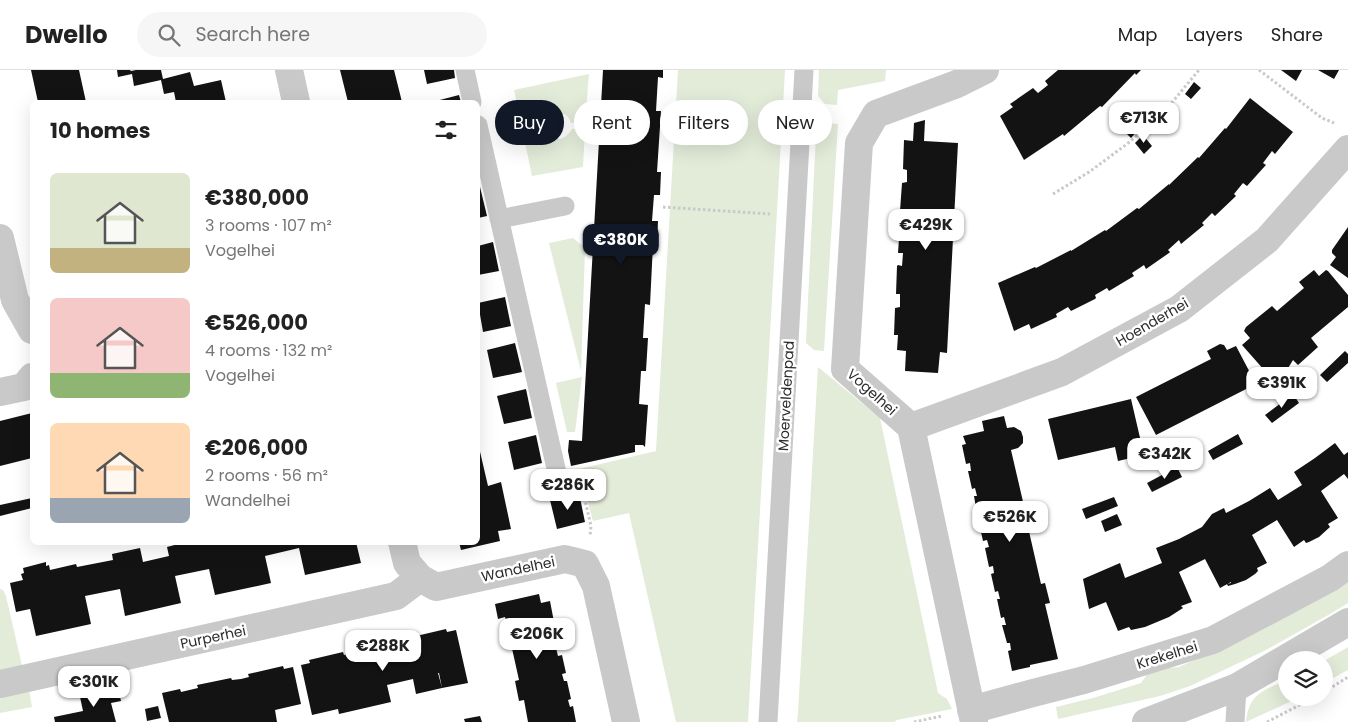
<!DOCTYPE html>
<meta charset="utf-8">
<style>
:root{--surface:#fff;--page:#f6f6f6;--text:#222;--muted:#767676;--line:#e0e0e0;--accent:#111827}
body{margin:0;font-family:Poppins,sans-serif;background:var(--page);color:var(--text);height:100vh;display:flex;flex-direction:column;font-size:19px;white-space:nowrap}
*{box-sizing:border-box;margin:0}
p{font-size:16px;color:var(--muted)}
.icon{flex:none;width:28px;height:28px;fill:none;stroke:currentColor;stroke-width:2;stroke-linecap:round;stroke-linejoin:round}
.map{position:relative;flex:1;overflow:hidden}
.details{position:absolute;left:30px;top:30px;width:450px;height:445px;display:flex;flex-direction:column;background:var(--surface);border-radius:8px;box-shadow:0 5px 20px #0002}
.details>*{flex:none}
.top-card{position:absolute;left:495px;top:30px;width:475px;height:45px;display:flex;gap:10px}
.controls{position:absolute;left:1278px;top:581px;display:grid;gap:10px}
.controls a{display:grid;place-items:center;width:55px;height:55px;border-radius:50%;background:var(--surface);box-shadow:0 5px 20px #0002;font-size:25px}
.price{position:absolute;translate:-50% -42px;padding:0 11px;border-radius:10px;background:#fff;color:#222;font-size:16px;line-height:32px;filter:drop-shadow(0 1px 2px #0008)}
.price::after{content:'';position:absolute;left:50%;top:30px;width:15px;height:11px;margin-left:-8px;background:inherit;clip-path:polygon(0 0,100% 0,50% 100%)}
.price.current{background:var(--accent);color:#fff}
ul{padding:0;list-style:none}
li{display:flex;align-items:center;gap:15px;height:125px;padding:0 20px}
li span{display:grid;place-items:center;flex:none;width:140px;height:100px;border-radius:8px;color:#555}
li>.icon{margin-inline-start:auto}
span .icon{width:60px;height:60px;fill:#fffc;stroke-width:1}
li b{font-size:21px}
h2{display:flex;justify-content:space-between;align-items:center;height:60px;padding:0 20px;font-size:21px}
.tag{padding:0 18px;border-radius:22px;background:var(--surface);box-shadow:0 5px 20px #0002;font-size:18px;line-height:45px}
.tag.current{background:var(--accent);color:#fff}
header{display:flex;align-items:center;gap:30px;box-sizing:border-box;height:70px;padding:0 25px;background:var(--surface);border-bottom:1px solid var(--line)}
header strong{font-size:24px}
nav{display:flex;gap:28px;margin-inline-start:auto;font-size:18px}
.search{width:350px;height:45px;background:var(--page);display:flex;align-items:center;gap:12px;box-sizing:border-box;padding:0 18px;border-radius:28px;color:var(--muted);font-size:19px}
.map>svg:first-child{display:block}
.green{fill:#e3ebd9}
.building{fill:#131313}
.lines{fill:none;stroke-linecap:round;stroke-linejoin:round}
.path{stroke:#c9c9c9;stroke-width:3;stroke-dasharray:2.5 2.5;stroke-linecap:butt}
.service{stroke:#c9c9c9;stroke-width:19}
.minor{stroke:#c9c9c9;stroke-width:28}
.tertiary{stroke:#c9c9c9;stroke-width:28}
.labels{text-anchor:middle;stroke-width:5;stroke-linejoin:round;paint-order:stroke}
.street-label{font-size:14px;fill:#2c2c2c;stroke:#fff}
</style>
<header>
<strong>Dwello</strong>
<div class="search"><svg class="icon" aria-label="search" viewBox="0 0 24 24"><circle cx="10" cy="10" r="6"/><path d="M15 15l6 6"/></svg>Search here</div>
<nav><a>Map</a><a>Layers</a><a>Share</a></nav>
</header>
<div class="map">
<svg width="1348" height="652" viewBox="0 0 1348 652">
<rect width="100%" height="100%" fill="#fff"/>
<path class="green" d="M678,0H785L748,652H676L629,443L593,451L579,399L656,381Z
M819,0H886L885,11L838,20L837,35L825,34L818,26Z
M589,4L585,53H571C569,47 566,43 559,44C533,45 553,88 572,59H585L583,97L532,106L514,20Z
M826,53L838,54L824,281L814,280L806,273L816,63L820,57Z
M573,168L585,178L581,301L549,173Z
M818,297L880,348L938,623L947,629L952,639L897,650L894,652H797L798,643Z
M582,307L575,362H567L556,313Z
M1348,510V533L1330,544L1264,581L1190,616L1160,626L1058,649L1056,637L1093,628L1141,613L1146,606L1148,600L1179,597L1243,569L1306,535Z
M0,519L3,520L6,526L23,600L0,604Z
M1348,577V600L1324,613V591Z
M1286,610V628H1298L1246,652C1249,623 1263,621 1286,610Z
M29,620L32,637L0,643V626Z"/>
<path class="building" d="M31,0H79L86,32H38Z
M117,0H130L131,1L136,0H161L163,9L190,2L194,16L221,10L226,32H176L174,22L164,24L161,10L134,16L132,4L118,7Z
M340,0H394L402,32H348Z
M424,0H454L455,8L427,14Z
M603,0H663V8L658,7L656,41H661L657,102H661L660,125H654L652,151H658L657,174H653L650,235L645,234L643,268H648L646,301H641L639,334L648,335L645,377L643,375H635V382L571,396L568,381L569,370L582,371Z
M1058,0H1141L1136,5L1135,3L1102,37L1100,36L1064,66L1063,64L1024,90L1000,46L1013,37L1010,34L1033,18L1038,23L1048,15L1045,11Z
M1281,0H1302L1296,11Z
M1318,0H1339L1334,9Z
M1194,12L1201,18L1191,29L1185,24Z
M459,25L461,32H432Z
M1250,28L1293,62L1275,84L1272,81L1263,93L1266,95L1265,96L1247,116L1243,113L1234,124L1236,126L1215,146L1212,143L1202,153L1204,155L1181,174L1179,170L1168,180L1170,182L1169,183L1146,199L1144,195L1132,203L1134,206L1109,221L1107,218L1095,225L1096,228L1095,229L1071,241L1068,237L1056,244L1057,247L1031,259L1029,254L1014,261L998,213L1035,197L1036,198L1071,180V181L1105,160L1106,161L1137,138L1139,139L1169,114V115L1198,87L1199,88L1225,58L1226,59Z
M1132,49L1141,57L1131,68L1122,59Z
M925,50L924,71L958,73L947,283L940,282L938,303L905,301L906,281L897,280L898,265H894L895,238L900,237V224H896L897,196L898,195L902,196L903,183H898L900,154H904L905,141H900L902,113L907,112V100L903,99L904,70L913,71L914,53Z
M1143,65L1152,76L1144,84L1135,73Z
M480,117L487,146L478,148V118Z
M1348,157V208L1330,195L1336,187L1332,183V180Z
M493,172L499,201L478,205V176Z
M1314,200L1319,206L1326,200L1328,201L1348,225V237L1311,268L1318,277L1298,295L1293,290L1279,313L1276,315H1272L1265,306V301L1242,275L1250,268L1244,261L1246,257L1272,236L1277,241L1304,218L1299,212Z
M505,227L511,256L483,262L478,233Z
M515,273L522,302L493,308L487,280Z
M1220,274L1224,275L1227,280L1236,276L1256,314L1156,365L1136,327L1211,289L1207,281Z
M1345,281L1348,284V293L1327,312L1320,305Z
M526,319L532,348L504,354L497,326Z
M1293,324L1299,333L1272,353L1265,345Z
M1131,329L1144,385L1118,391L1115,377L1058,390L1048,349Z
M32,343V388L0,396V351Z
M1004,346L1007,358L1014,357L1021,361L1023,367V373L1018,378L1011,380L1024,436H1028L1033,456L1028,457L1041,514L1045,513L1050,533L1045,534L1058,589L1030,595V597L1012,601L1008,581L1011,580L1010,573H1007L1002,555H1006L1004,547L1001,548L997,529H1000L998,521L995,522L991,504L994,503L993,496L989,497L985,478L989,477L987,470L983,471L979,453L983,452L981,445L977,444L974,426H977L975,418L972,419L968,401H971L970,393L966,394L962,375L966,374L963,366L984,361L982,351Z
M1238,364L1243,374L1213,390L1208,381Z
M536,365L542,393L514,400L508,372Z
M478,373L488,416L501,412L511,459L498,461L500,471L461,480L459,472H478Z
M1335,373L1344,385L1348,382V409L1344,404L1321,421L1338,448L1328,454L1330,457L1319,467L1309,472L1306,473L1304,470L1294,477L1277,450L1252,465L1267,493L1257,498L1258,501L1255,504L1246,510L1235,514L1228,516L1227,514L1231,513V512L1220,518L1205,489L1179,502L1192,532L1181,536L1183,538L1169,547L1145,557L1131,560L1129,557L1118,561L1106,532L1089,539L1083,509L1120,493L1125,508L1162,493L1156,478L1179,469L1202,457L1212,444L1224,438L1226,443L1249,431L1270,418L1278,430L1302,415L1294,402L1315,388Z
M1177,397L1182,407L1152,422L1147,413Z
M579,423L585,452L557,459L550,430Z
M1114,427L1118,436L1086,449L1082,439Z
M32,428V438L0,446V435Z
M1117,444L1122,455L1105,462L1101,451Z
M186,472H356L361,493L305,505L299,478L265,486L271,513L215,525L209,499L175,506L181,533L125,546L120,519L85,526L91,554L36,566L30,539L16,542L10,513L23,510L21,504L24,503L23,498L46,492V496L49,495L50,500L76,494L77,497L113,490L112,484L140,478L143,492L169,486L167,477Z
M539,524L541,533L550,531L554,552L551,553L552,560L556,559L560,577L556,578L558,586L562,585L566,603L562,604L564,611H567L571,629L568,630L570,637L573,636L576,652H528L524,630L519,631L515,611L519,610L505,547L498,549L495,534Z
M446,559L447,562L456,560L468,613L442,618L439,603H438L442,618L416,624L413,609L387,615L391,632L339,644L338,639L312,645L301,595L310,593L309,590L343,582L344,585L361,581V578L395,570V574L413,570L412,567Z
M283,596L284,599L293,597L301,634L275,640L277,652H169L162,623L180,619L181,622L198,618L197,615L231,608L232,610L241,609L249,607L248,604Z
M118,618L121,631L111,633L116,652H55L54,647L83,641L80,627Z
M158,636L161,648L147,651L145,639Z
M480,646L482,652H465L464,649Z"/>
<g class="lines">
<path class="path" d="M1259,0L1322,48L1334,53
M1053,124L1089,102L1127,74L1164,42L1199,0
M663,137L770,144
M581,413L591,456L590,466
M1324,622L1348,607
M914,652L942,646
M1267,652L1313,628"/>
<path class="service" d="M465,0L472,32
M478,55L557,403
M499,149L565,136
M768,652L804,0
M1235,652L1237,617"/>
<path class="minor" d="M289,0L296,32
M0,168L15,230L32,260
M0,322L24,317L32,307
M911,357L1062,302L1179,239L1267,170L1348,79
M402,472L407,493L420,508L436,517L565,489L585,494L596,516L626,652
M0,614L396,526L420,508
M971,640L1033,623L1084,610L1213,570L1330,508L1348,495
M974,652L911,357L845,299L859,73L876,44L957,14L985,0"/>
<path class="tertiary" d="M1146,652L1237,617L1348,552"/>
</g>
<g class="labels">
<g class="street-label">
<text transform="translate(1152 252) rotate(-30)" y="5">Hoenderhei</text>
<text transform="translate(872 322) rotate(42)" y="5">Vogelhei</text>
<text transform="translate(786 326) rotate(-87)" y="5">Moerveldenpad</text>
<text transform="translate(518 499) rotate(-12)" y="5">Wandelhei</text>
<text transform="translate(213 567) rotate(-12)" y="5">Purperhei</text>
<text transform="translate(1167 585) rotate(-17)" y="5">Krekelhei</text>
</g>
</g>
</svg>
<div class="controls">
<a><svg class="icon" aria-label="layers" viewBox="0 0 24 24"><path d="M12 4l9 5-9 5-9-5zM3 14l9 5 9-5"/></svg></a>
</div>
<b class="price" style="left:1144px;top:74px">€713K</b>
<b class="price" style="left:926px;top:181px">€429K</b>
<b class="price current" style="left:621px;top:196px">€380K</b>
<b class="price" style="left:1282px;top:339px">€391K</b>
<b class="price" style="left:1165px;top:410px">€342K</b>
<b class="price" style="left:568px;top:441px">€286K</b>
<b class="price" style="left:1010px;top:473px">€526K</b>
<b class="price" style="left:537px;top:590px">€206K</b>
<b class="price" style="left:383px;top:602px">€288K</b>
<b class="price" style="left:94px;top:638px">€301K</b>
<div class="top-card">
<a class="tag current">Buy</a>
<a class="tag">Rent</a>
<a class="tag">Filters</a>
<a class="tag">New</a>
</div>
<section class="details">
<h2>10 homes<svg class="icon" aria-label="filters" viewBox="0 0 24 24"><path d="M4 7h16M4 17h16"/><circle cx="9" cy="7" r="2"/><circle cx="15" cy="17" r="2"/></svg></h2>
<ul>
<li><span style="background:linear-gradient(#dfe7d0 75%,#c2b280 0)"><svg class="icon" aria-label="home" viewBox="0 0 24 24"><path d="M3 11l9-7 9 7M6 9v11h12V9"/></svg></span><div><b>€380,000</b><p>3 rooms · 107 m²</p><p>Vogelhei</p></div></li>
<li><span style="background:linear-gradient(#f6c9c9 75%,#8fb573 0)"><svg class="icon" aria-label="home" viewBox="0 0 24 24"><path d="M3 11l9-7 9 7M6 9v11h12V9"/></svg></span><div><b>€526,000</b><p>4 rooms · 132 m²</p><p>Vogelhei</p></div></li>
<li><span style="background:linear-gradient(#ffd9b3 75%,#9aa5b1 0)"><svg class="icon" aria-label="home" viewBox="0 0 24 24"><path d="M3 11l9-7 9 7M6 9v11h12V9"/></svg></span><div><b>€206,000</b><p>2 rooms · 56 m²</p><p>Wandelhei</p></div></li>
</ul>
</section>
</div>
